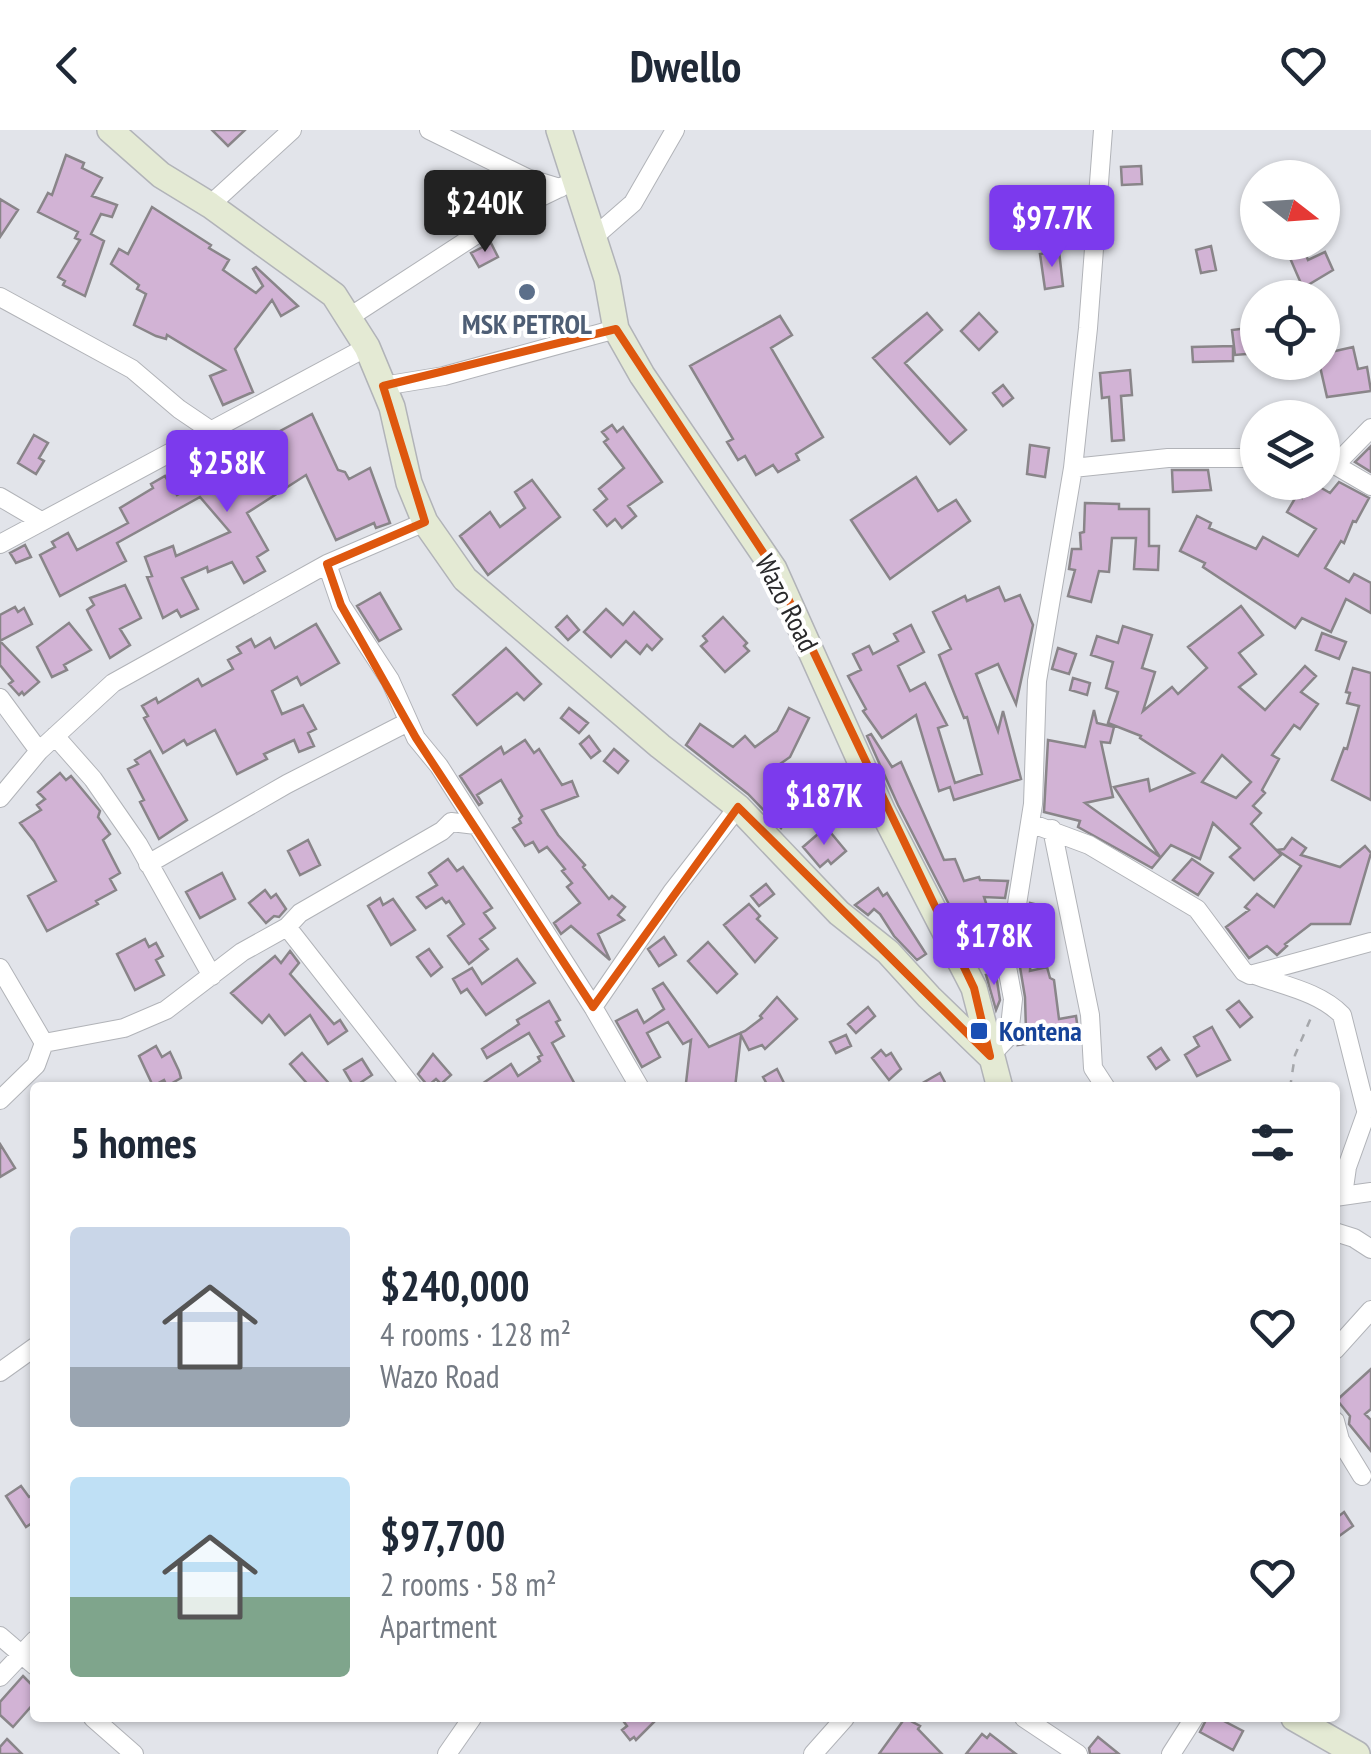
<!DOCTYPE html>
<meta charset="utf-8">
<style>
:root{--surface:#fff;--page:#f6f6f7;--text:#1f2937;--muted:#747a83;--accent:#7c3aed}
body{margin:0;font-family:"PT Sans Narrow",sans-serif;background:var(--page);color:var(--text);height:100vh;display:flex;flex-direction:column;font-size:38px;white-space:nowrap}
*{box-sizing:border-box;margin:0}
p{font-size:32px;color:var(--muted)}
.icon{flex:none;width:55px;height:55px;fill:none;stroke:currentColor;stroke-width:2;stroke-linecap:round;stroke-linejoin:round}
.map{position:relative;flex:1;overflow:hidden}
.sheet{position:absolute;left:30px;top:952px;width:1310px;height:640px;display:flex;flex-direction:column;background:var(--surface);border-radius:10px;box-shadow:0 2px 8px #0004}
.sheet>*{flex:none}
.needle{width:65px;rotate:107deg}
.buttons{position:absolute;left:1240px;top:30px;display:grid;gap:20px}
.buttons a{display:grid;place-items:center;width:100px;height:100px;border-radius:50%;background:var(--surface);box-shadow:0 2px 8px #0004;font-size:50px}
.price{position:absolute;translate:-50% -85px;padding:0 22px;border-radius:10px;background:var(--accent);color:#fff;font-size:32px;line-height:65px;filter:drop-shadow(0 2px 5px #0008)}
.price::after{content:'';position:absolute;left:50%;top:60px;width:30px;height:22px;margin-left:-15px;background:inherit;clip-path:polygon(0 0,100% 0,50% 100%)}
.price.selected{background:#222;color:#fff}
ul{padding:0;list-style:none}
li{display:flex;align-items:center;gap:30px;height:250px;padding:0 40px}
li span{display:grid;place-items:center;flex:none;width:280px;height:200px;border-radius:10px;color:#555}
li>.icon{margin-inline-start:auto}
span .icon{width:120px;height:120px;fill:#fffc;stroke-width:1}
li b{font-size:42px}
h2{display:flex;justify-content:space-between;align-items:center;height:120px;padding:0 40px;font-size:42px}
header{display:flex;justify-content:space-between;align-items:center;height:130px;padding:0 40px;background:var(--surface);font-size:45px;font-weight:700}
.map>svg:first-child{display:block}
.building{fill:#d2b3d5;stroke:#898589;stroke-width:2.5;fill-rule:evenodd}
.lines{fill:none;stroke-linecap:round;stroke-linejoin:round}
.street-casing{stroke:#b1b3b8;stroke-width:20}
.secondary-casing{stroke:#b1b3b8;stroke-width:28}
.path{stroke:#a5a7ab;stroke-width:2.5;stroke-dasharray:8 8;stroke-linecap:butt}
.street{stroke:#fff;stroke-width:18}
.secondary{stroke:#e4ead4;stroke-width:25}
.marked{fill:none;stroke:#de570e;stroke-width:8;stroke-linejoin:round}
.service-dot{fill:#5c6f8a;stroke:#fff;stroke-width:4}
.transit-dot{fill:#1a4fb4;stroke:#fff;stroke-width:4}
.labels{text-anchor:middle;stroke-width:8;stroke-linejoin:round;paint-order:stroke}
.service-label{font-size:28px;font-weight:bold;fill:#4e5e75;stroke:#fff}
.street-label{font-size:28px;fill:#29292b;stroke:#fff}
.transit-label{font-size:28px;font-weight:bold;fill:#164399;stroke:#fff;text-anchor:start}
</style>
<header><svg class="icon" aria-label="back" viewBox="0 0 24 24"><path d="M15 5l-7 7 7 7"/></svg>Dwello<svg class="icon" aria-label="heart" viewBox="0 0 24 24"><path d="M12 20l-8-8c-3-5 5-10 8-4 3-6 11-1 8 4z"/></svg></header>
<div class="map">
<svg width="1371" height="1624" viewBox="0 0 1371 1624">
<rect width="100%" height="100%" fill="#e2e4ea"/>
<path class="building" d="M212,0H245L228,16Z
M66,25L84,33L82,38L102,48L92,66L117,75L112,87L101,84L91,104L104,111L85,166L63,155L65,151L58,147L80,110L75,108L78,102L38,82L48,63L52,65Z
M1141,36L1142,54L1122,55L1121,37Z
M0,69L18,80L0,107Z
M152,77L211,115L209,118L229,130L223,140L256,163L263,156L253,139L256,137L298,176L281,186L272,170L235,219L253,262L223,275L210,246L225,240L167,205L166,209L156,206L134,195L146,164L137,159L139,155L111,134L119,119L128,124Z
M1283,112H1301L1308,130L1325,122L1333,140L1303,158Z
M491,113L498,127L479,137L471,123Z
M1211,116L1216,140L1201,143L1196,120Z
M1059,121L1063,156L1045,159L1040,124Z
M927,183L942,200L905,233L966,300L950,314L873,228Z
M979,183L997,202L979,220L961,201Z
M780,186L792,205L771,218L823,307L796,324L799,330L778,342L773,335L756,345L745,326L738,330L727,312L733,309L690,236Z
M1256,197L1258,223L1235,225L1232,200Z
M1233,216V231L1193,232L1192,217Z
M1353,217L1358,239L1367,237L1371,261L1327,267L1319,232H1322V224Z
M1130,240L1132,265L1121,266L1124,310L1112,311L1109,267L1102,268L1100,243Z
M1003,255L1013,268L1003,276L993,263Z
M312,284L338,340L345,342L349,349L370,338L390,393L376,398L374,393L336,410L306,345L247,383L268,420L257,427L265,441L244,453L232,432L208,442L207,437L182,448L198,479L181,487L177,480L163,488L147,447L152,446L145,427L173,416L176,426L230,402L200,367L117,413L126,431L60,466L40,425L55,417L52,412L68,403L77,420L128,393L120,378L153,358L151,354L165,346L177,365L202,351L196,340L209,333L213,339L263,307L265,309Z
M612,295L617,302L623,297L662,352L628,376L636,386L622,398L615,389L607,396L594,380L607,369L599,359L624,338L604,312L608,309L602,302Z
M34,305L48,313L39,328L44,331L36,344L18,333Z
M1030,315L1049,318L1045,347L1027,344Z
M1371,316V342L1355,332Z
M1172,340H1208L1211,360L1173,362Z
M916,347L938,381L956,370L970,391L890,449L851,390Z
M532,350L560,387L488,445L460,406L490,382L500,397L525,378L515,362Z
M1311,352L1330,363L1339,352L1369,368L1356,392L1353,391L1344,413L1341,411L1325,438L1349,452L1354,444L1371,453V483L1346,469L1331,502L1302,488L1295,498L1203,437L1205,433L1180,421L1197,386L1211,393L1209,398L1256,419L1263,407L1298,426L1316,399L1287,382L1297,365L1302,368Z
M1085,373L1119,374V379H1149V416H1159L1158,440L1134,439L1136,408H1112L1109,442L1099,441L1091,472L1068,466L1075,440L1069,439L1072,419H1081L1080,403L1084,402Z
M25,415L31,427L16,433L10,423Z
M125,455L141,488L120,499L130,515L110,528L87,480L94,475L90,468Z
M999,457L1005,471L1020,465L1033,495L1016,574L998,534L976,544L998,601L1003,581L1021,649L954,670L950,657L939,661L916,585L882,608L863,581L866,579L848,546L861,540L853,524L869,516L873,524L898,511L894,504L911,495L924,522L898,536L910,561L925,553L947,595L938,598L955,653L982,644L967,587L964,588L939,525L951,519L933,482L965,466L967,471Z
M380,463L401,499L379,511L357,476Z
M1241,476L1263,505L1239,523L1256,544L1239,557L1265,580L1305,536L1316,546L1301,562L1318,574L1300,599L1294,595L1272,625L1279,629L1262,660L1265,663L1253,676L1261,683L1251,694L1281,725L1254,750L1230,727L1240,718L1213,693L1200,729L1171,715L1152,738L1078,697L1080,691L1044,682L1048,610L1085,617L1094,580L1097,593L1114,597L1110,613L1101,612L1113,667L1085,673L1160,727L1114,657L1148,649L1150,661L1194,643L1140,608L1141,606L1108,593L1118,562L1106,558L1113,532L1091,525L1097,506L1118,513L1123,496L1152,505L1142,538L1155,542L1143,581L1172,557L1178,564L1207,538L1188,517ZM1222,625L1251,652L1236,668L1202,652Z
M15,477L18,482L24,478L32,494L0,511L39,552L24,565L22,562L19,565L9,554L13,551L0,535V485Z
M606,479L623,495L634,482L662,509L652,520L647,515L640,524L626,511L611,527L584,502Z
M567,486L579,500L568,510L556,497Z
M723,487L747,513L744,516L749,521L725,542L701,516L707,511L703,506Z
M69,493L91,520L64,535L67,540L52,547L37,517Z
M316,494L339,533L301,555L297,547L272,561L282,584L303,575L316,599L308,603L314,616L299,622L294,610L264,624L267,629L237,644L215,600L187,615L184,610L163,623L144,588L148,586L142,576L156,568L158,573L198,549L202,556L233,539L228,530L241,523L237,517L251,509L255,517L270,508L275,518Z
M1322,503L1346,512L1339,529L1316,520Z
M506,518L541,554L524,570L517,563L477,595L453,565Z
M1058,518L1076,524L1069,544L1052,539Z
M1353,538L1371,543V670L1332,650L1344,618L1347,619L1359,576L1347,573L1350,563L1346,562Z
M1073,548L1090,553L1087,565L1070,560Z
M569,578L588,593L579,603L561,588Z
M789,578L809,588L790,627L770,641L809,672L800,683L795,680L781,698L748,664L686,615L700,594L733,617L745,606L755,617L777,601Z
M871,604L892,637L901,632L944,730L955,729L964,751L979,747L980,750L1008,751L1005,768L984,767L986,773L978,779L998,814L995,836L977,804L968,808L956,788L898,675L867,606Z
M589,606L600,621L591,628L580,614Z
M525,610L534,623L539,619L562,655L572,651L578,666L542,680L558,705L585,735L583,737L609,769L612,766L625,777L618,785L624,790L598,804L610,830L571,796L561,804L554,793L580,773L567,757L572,753L562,741L565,739L547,717L539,722L533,712L525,716L513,698L521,693L519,689L522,686L501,650L477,665L482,673L479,675L460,646L501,617L504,624Z
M614,619L628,631L618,643L604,631Z
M150,621L187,690L159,709L140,672L144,670L128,639L138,634L135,630Z
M60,643L66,650L71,646L100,681L98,687L110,704L103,710L120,743L110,749L116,760L96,771L98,774L47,801L28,766L56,751L34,711L20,693L41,680L37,675L45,669L38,662Z
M826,697L846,721L831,734L828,730L820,737L803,717Z
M1292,708L1306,718L1301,725L1340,737L1365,716L1371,723L1350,794H1311L1285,814L1287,816L1277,825L1267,816L1249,828L1226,797L1249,780L1245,777L1257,764L1274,777L1301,736L1277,720L1284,719Z
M308,710L320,735L300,745L288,721Z
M448,729L457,741L463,737L492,778L484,783L495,798L480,809L488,819L469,834L448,806L464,794L449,771L446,773L442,768L426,778L417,767L437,755L429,743Z
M1192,729L1213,743L1198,765L1173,750Z
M222,743L235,769L200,788L186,762Z
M766,754L774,764L759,776L751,766Z
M878,758L883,766L887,763L926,824L917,830L894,806L880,784L874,779L868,785L855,775Z
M265,760L271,768L276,764L286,779L279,787L274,786L266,793L249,773Z
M380,768L383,775L393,769L415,800L391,815L368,776Z
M1030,773L1034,774L1030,841L1047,837L1050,848L1054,850L1059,889L1076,886L1079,907L1018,915L1022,901H1026L1025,867L1020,837Z
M749,774L760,786L757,789L777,808L755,832L724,795Z
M664,807L676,825L659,836L648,819Z
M145,809L149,817L156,813L163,826L156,830L164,845L135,860L117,824Z
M708,812L737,844L717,863L688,831Z
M429,819L442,837L431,846L417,827Z
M290,821L299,833L290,844L334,894L340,890L347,901L328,914L310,885L285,905L269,885L262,893L231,863L275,826L281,833Z
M517,829L535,853L486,885L467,859L461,863L453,849L472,838L482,854Z
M995,838L1000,870L996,880L986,845L994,843Z
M663,853L709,917L745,901L762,888L760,886L777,867L797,889L765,919L762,915L749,920L741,905L735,958L686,953L691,910L683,914L668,892L647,903L660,927L642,937L616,891L637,880L644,893L664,879L653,859Z
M549,871L560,890L556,892L564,906L552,913L577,958H476L511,934L518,946L540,931L538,927L542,925L529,903L487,928L482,919L519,894L517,890Z
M1239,871L1252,887L1240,897L1227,880Z
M868,877L875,886L856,903L848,894Z
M1212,897L1230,930L1197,946L1185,925L1199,916L1194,907Z
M846,905L851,916L836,923L830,912Z
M156,916L162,927L170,922L179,941L181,948L167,956L164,950L153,956L139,926Z
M1161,918L1169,930L1156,939L1148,927Z
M881,920L886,926L891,923L901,939L889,950L872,928Z
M302,923L333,958H311L290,934Z
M433,924L451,945L441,954L436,949L428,956L418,944Z
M362,929L372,945L354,957L344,940Z
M777,939L784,953L769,958L763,947Z
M940,943L948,958H914Z
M0,1014L15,1038L0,1047Z
M1371,1239V1279L1365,1284L1371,1290V1321L1349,1294L1350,1286L1337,1270Z
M21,1356L29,1367L35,1364V1391L26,1397L6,1366Z
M1344,1382L1353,1396L1335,1409V1389Z
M23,1546L35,1558V1572L13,1597L0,1585V1572Z
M621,1588H658L636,1610L634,1607L630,1610L622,1600L627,1596Z
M905,1588L920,1596L918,1599L942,1624H879Z
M1207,1588H1218L1243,1601L1233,1620L1200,1602Z
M982,1604L987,1608L990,1604L1016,1624H966Z
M1098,1607L1119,1624H1090L1089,1618Z
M7,1609L22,1624H0V1617Z"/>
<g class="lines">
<g class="street-casing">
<path id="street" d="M429,0L527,48L560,58
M210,75L292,0
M594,107L633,73L675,0
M0,167L132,239L179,279L213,302
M348,188L514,80L576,50
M383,256L444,246L616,199
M1322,334L1335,335L1371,356
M1335,335L1371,298
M1073,338L1168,328H1258
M0,367L41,391
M0,414L367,217
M327,434L341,475L390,550L416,608L439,636L593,877L640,958
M0,568L39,621
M55,606L93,649L138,714L212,846
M0,668L39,621L113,553L327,434L425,392
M1030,693L1089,715L1197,779L1244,842L1250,845L1371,812
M1052,699L1090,885L1093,938L1106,958
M148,734L287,654L408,592
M0,838L44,913L36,935L0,970
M1255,845C1285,856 1319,862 1342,885L1366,980
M593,877L672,762L738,677
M44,913L124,898L166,880L242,822L287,797
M990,926L1009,906L1013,869L1007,837L1033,674L1037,551L1073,338L1088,198L1103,0
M413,958L287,797L300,783L442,701L451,692L476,695
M1343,1065L1347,1037L1371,970
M1335,1067L1371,1062
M1335,1102L1354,1108L1371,1119
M1335,1220L1371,1180
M0,1242L35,1217
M1335,1291L1340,1310L1362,1346
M0,1506L35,1536
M0,1547L35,1510
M93,1588L134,1624
M1024,1588L1078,1624
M447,1624L472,1588
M813,1624L845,1588
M1171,1624L1194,1588"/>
</g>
<g class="secondary-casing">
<path id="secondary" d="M110,0L161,45L210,75L334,165L367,217L392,277L409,353L425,392L465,449L660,616L738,677L839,783L888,822L929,867L990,926
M559,0L607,149L616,199L642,245L774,439L883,682L974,858L1000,958
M1294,1588L1357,1624"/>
</g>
<path class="path" d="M1290,958L1295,925L1313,883"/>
<use href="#street" class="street"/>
<use href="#secondary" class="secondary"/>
</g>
<path class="marked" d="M616,199L774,439L974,858L990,926L738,677L593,877L416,608L341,475L327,434L425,392L383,256Z"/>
<circle class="service-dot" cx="527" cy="162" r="10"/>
<rect class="transit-dot" x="969" y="891" width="20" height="20" rx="5"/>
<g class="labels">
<g class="service-label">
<text x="527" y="204">MSK PETROL</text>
</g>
<g class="street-label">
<text transform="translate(787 473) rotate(63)" y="10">Wazo Road</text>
</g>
<g class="transit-label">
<text x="999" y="911">Kontena</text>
</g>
</g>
</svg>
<div class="buttons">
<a><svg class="needle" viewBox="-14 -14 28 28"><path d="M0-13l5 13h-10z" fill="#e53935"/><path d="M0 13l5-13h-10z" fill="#747a83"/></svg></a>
<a><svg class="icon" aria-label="locate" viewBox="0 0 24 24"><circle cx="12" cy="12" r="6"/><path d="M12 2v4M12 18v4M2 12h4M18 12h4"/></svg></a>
<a><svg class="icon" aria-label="layers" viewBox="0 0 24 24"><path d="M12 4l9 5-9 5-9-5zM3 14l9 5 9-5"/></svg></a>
</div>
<b class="price selected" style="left:485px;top:125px">$240K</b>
<b class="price" style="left:1052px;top:140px">$97.7K</b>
<b class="price" style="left:227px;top:385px">$258K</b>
<b class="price" style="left:824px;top:718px">$187K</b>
<b class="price" style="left:994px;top:858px">$178K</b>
<section class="sheet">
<h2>5 homes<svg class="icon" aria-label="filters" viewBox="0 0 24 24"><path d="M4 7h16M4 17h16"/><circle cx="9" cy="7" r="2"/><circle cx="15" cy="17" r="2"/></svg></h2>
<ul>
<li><span style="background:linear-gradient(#c9d6e8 70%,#9aa5b1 0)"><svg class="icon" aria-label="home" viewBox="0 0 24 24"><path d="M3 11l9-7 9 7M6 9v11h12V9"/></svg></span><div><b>$240,000</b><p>4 rooms · 128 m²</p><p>Wazo Road</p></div><svg class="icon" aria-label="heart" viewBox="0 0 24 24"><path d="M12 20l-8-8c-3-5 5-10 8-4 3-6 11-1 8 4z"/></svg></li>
<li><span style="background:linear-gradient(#bfe0f5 60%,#7fa58c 0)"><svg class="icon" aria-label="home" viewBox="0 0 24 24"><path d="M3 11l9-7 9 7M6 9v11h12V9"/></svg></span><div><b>$97,700</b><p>2 rooms · 58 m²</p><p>Apartment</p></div><svg class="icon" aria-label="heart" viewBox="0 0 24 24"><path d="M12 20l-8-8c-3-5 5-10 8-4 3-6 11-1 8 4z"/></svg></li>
</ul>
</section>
</div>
